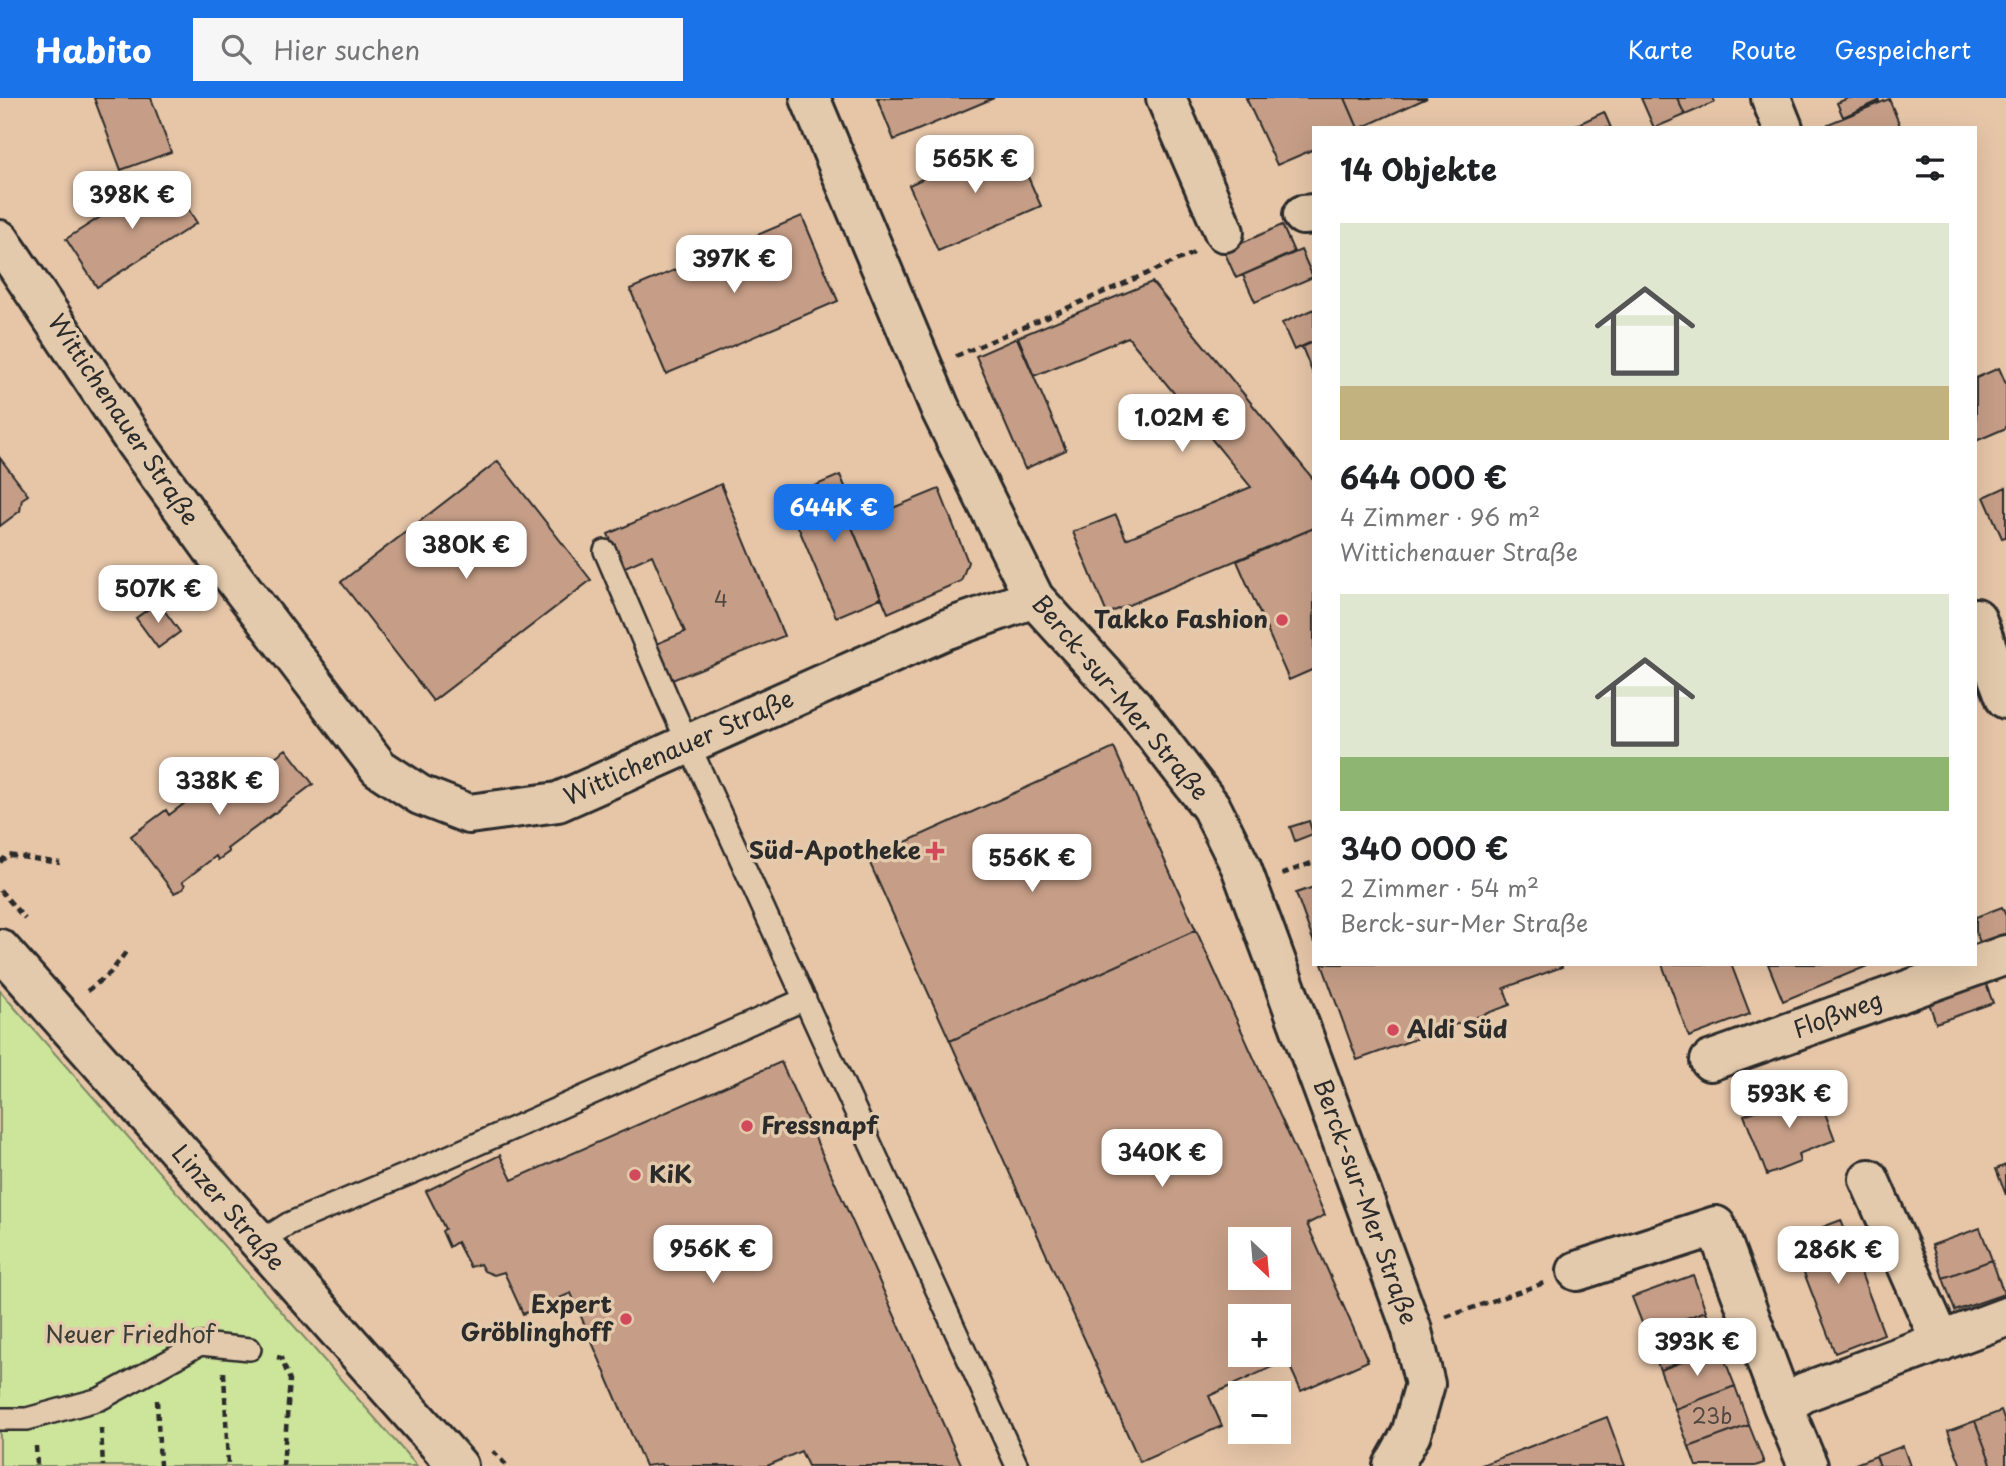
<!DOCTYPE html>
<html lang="de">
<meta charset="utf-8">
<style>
:root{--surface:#fff;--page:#f6f6f6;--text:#202124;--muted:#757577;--accent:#1a73e8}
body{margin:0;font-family:"Playpen Sans",sans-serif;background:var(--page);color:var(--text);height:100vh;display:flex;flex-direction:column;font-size:26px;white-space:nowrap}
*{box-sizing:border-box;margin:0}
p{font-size:23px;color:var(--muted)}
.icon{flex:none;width:38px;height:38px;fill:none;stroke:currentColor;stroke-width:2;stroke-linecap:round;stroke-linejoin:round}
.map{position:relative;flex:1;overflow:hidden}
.details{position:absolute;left:1312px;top:28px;width:665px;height:840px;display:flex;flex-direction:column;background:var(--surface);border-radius:0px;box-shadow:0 7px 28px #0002}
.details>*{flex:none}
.needle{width:46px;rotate:154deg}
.buttons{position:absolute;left:1228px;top:1129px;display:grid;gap:14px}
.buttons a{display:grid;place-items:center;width:63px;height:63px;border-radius:0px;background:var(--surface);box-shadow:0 7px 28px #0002;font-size:35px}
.price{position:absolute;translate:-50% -60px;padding:0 16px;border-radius:14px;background:#fff;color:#222;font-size:23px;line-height:46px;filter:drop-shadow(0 2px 4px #0008)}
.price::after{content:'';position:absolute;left:50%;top:42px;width:21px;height:16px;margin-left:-10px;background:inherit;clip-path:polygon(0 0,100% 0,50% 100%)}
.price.active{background:var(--accent);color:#fff}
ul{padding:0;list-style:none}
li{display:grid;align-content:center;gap:14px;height:371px;padding:0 28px}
li span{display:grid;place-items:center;height:217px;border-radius:0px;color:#555}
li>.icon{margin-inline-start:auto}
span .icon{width:126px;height:126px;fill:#fffc;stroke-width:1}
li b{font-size:30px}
h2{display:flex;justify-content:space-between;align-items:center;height:84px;padding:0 28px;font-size:30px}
header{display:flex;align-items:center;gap:42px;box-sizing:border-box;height:98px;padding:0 35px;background:var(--accent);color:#fff}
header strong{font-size:33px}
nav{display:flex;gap:38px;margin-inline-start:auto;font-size:24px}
.search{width:490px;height:63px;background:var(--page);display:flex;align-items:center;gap:18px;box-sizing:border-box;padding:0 24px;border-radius:0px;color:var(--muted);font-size:26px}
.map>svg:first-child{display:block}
.green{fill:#cce59b;stroke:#7c8863;stroke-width:2}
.building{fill:#c69e87;stroke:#2b2b2b;stroke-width:2;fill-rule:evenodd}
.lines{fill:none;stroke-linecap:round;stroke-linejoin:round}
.lane-casing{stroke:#2b2b2b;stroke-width:26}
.street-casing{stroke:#2b2b2b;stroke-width:44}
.path{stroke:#2b2b2b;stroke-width:4.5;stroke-dasharray:7 5;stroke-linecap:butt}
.lane{stroke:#e4caac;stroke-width:21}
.street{stroke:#e4caac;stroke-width:38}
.poi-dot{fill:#d1495b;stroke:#e4caac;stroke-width:2.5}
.labels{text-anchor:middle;stroke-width:7;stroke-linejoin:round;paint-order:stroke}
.number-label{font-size:21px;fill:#524842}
.street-label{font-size:24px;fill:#2b2b2b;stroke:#e4caac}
.poi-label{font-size:24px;font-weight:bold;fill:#2b2b2b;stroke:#e4caac;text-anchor:end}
.park-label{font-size:24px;fill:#3b3e36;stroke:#e4caac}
</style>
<header>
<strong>Habito</strong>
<div class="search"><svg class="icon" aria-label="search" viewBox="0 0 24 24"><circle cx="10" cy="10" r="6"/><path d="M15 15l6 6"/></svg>Hier suchen</div>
<nav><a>Karte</a><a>Route</a><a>Gespeichert</a></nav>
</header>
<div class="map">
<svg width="2006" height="1368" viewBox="0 0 2006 1368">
<rect width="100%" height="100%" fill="#e7c6a8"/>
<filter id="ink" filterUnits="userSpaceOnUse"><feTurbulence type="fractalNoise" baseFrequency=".0143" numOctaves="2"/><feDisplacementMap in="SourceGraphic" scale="14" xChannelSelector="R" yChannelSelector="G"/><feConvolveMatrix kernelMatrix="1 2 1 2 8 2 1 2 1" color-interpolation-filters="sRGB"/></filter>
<g filter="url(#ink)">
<path class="green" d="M0,893L417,1368H0Z"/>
<path class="building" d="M94,0H151L171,54L121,72Z
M877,0H994L894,42Z
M1246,0H1345L1358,30H1314V51L1277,67Z
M1345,0H1427L1361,30H1358Z
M1641,0H1677L1685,17L1654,30Z
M1677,0H1713L1715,4L1685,17Z
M1848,0H1878L1879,3L1843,19L1837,5Z
M1889,1L1901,30H1829L1828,26Z
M1604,14L1611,30H1570Z
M1011,41L1041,108L938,153L909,87Z
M166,77L197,125L97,189L66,141Z
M802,118L838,203L666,276L630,191Z
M1282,127L1294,154L1236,180L1224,153Z
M1301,152L1313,179L1255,204L1243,177Z
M1152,184L1314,382V430L1107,516L1073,434L1116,417L1126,441L1251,389L1128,239L1034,278L1018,239Z
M1314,211V243L1294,252L1282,225Z
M1017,240L1066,352L1025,371L976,258Z
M1314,244V276H1313L1302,249Z
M1999,270L2006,286V330L1976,343V280Z
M0,360L28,397L22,401L20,413L0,428Z
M498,363L591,482L433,603L341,484Z
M840,377L860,423L851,427L881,500L836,519L786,400Z
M721,386L784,538L672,582L656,546L685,534L652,457L623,470L608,436Z
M2006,389V439L2002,440L1984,399Z
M939,391L968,464L961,483L888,515L851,427Z
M1314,430V571L1289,582L1237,463Z
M158,504L180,534L158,550L136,520Z
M1114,650L1196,832L950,943L868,761Z
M286,651L313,686L227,751L229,754L218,762L216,758L182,784L185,787L183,791L174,795L131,738L166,712L169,717L241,663L251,676Z
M1309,723L1313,736L1295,743L1290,729Z
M1314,789V845L1296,795Z
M2002,809L2006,818V848L1985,857L1976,834V819Z
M1196,832L1325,1117L1307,1126L1368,1263L1301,1293L1287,1262L1209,1298L1222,1328L1140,1364L950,943ZM1241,1141H1279V1180H1241ZM1241,1218H1279V1256H1241Z
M1322,866H1561L1562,869L1504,890L1510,907L1357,962Z
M1662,866H1731L1750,916L1689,939Z
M1768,866H1872L1783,903Z
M1983,878L1993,905L1936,925L1927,899Z
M781,964L962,1368H808L801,1353L767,1368H662L661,1366L645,1368L571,1195L523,1216L504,1174L494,1177L484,1173L480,1166L470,1169L457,1144L449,1149L442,1133L445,1131L426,1093L500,1057L512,1082Z
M1816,991L1835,1042L1798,1056L1800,1064L1767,1077L1744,1017Z
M2006,1067V1097L1996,1071Z
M1841,1122L1884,1236L1835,1255L1791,1141Z
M1980,1130L1992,1162L1943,1180L1932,1147Z
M1992,1162L2004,1196L1955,1213L1943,1180Z
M1693,1177L1706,1213L1646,1235L1632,1199Z
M1706,1213L1720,1250L1660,1272L1646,1235Z
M1720,1250L1735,1288L1675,1311L1660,1272Z
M1735,1288L1749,1327L1689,1349L1675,1311Z
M2001,1313L2006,1327V1368H1992L1975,1323Z
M1607,1319L1625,1368H1479Z
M1975,1323L1992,1368H1961L1948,1333Z
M1749,1327L1764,1365L1755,1368H1696L1689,1349Z
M1903,1348L1910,1368H1880L1876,1358Z
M1876,1358L1880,1368H1850Z"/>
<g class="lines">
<g class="lane-casing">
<path id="lane" d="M605,453L668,601L1017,1368
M258,1145L288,1126L432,1066L805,901
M0,1321H27L100,1301L200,1246L250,1251"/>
</g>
<g class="street-casing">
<path id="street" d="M810,0L940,310L1034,500L1133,608L1211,709L1241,769L1411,1229L1425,1286L1411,1336L1393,1368
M1166,0L1224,134
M1771,0L1783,30
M1303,117L1314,116
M0,142L135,344L227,471L379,670L420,697L469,716L558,704L947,531L1034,500
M1976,520L2006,601
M0,851L458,1368
M1710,963L2006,857
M1869,1081L1941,1244
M1577,1173L1716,1128L1783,1308L1808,1368
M1783,1308L1805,1294L2006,1219"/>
</g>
<path class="path" d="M956,258L1192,156L1195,153
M0,764L8,757L60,765
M1282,776L1314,764
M0,792L25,821
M87,893L110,875L126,854
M1446,1219L1544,1185
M277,1259L281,1260L290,1282L283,1368
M224,1274L228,1368
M157,1302L160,1368
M101,1330L103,1368
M36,1348L37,1368
M493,1353L507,1368"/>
<use href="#lane" class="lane"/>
<use href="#street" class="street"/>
</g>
</g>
<g class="poi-dot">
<circle cx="1282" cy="522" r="7"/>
<path d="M931.5 742.5h7v7h7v7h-7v7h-7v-7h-7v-7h7z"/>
<circle cx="1393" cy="932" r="7"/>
<circle cx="747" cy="1028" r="7"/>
<circle cx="635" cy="1077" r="7"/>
<circle cx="626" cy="1221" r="7"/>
</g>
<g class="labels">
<g class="number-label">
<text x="721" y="509">4</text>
<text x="1712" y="1326">23b</text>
</g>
<g class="street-label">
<text transform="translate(123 322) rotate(56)" y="8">Wittichenauer Straße</text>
<text transform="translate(1120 600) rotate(50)" y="8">Berck-sur-Mer Straße</text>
<text transform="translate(679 650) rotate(-24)" y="8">Wittichenauer Straße</text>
<text transform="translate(1838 917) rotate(-20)" y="8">Floßweg</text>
<text transform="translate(1365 1104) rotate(70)" y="8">Berck-sur-Mer Straße</text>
<text transform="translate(228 1110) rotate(49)" y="8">Linzer Straße</text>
</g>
<g class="poi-label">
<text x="1268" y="530">Takko Fashion</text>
<text x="921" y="761">Süd-Apotheke</text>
<text x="1407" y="940" text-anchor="start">Aldi Süd</text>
<text x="761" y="1036" text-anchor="start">Fressnapf</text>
<text x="649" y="1085" text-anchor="start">KiK</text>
<text x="612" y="1215">Expert<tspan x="612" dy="28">Gröblinghoff</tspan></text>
</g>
<g class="park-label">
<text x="130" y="1245">Neuer Friedhof</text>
</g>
</g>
</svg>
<div class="buttons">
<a><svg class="needle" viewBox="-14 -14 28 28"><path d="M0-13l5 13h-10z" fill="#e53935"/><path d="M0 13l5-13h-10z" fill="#757577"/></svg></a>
<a>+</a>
<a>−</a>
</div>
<b class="price" style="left:975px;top:97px">565K €</b>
<b class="price" style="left:132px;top:133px">398K €</b>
<b class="price" style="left:734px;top:197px">397K €</b>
<b class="price" style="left:1182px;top:356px">1.02M €</b>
<b class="price active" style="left:834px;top:446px">644K €</b>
<b class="price" style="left:466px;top:483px">380K €</b>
<b class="price" style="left:158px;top:527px">507K €</b>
<b class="price" style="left:219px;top:719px">338K €</b>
<b class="price" style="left:1032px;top:796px">556K €</b>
<b class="price" style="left:1789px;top:1032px">593K €</b>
<b class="price" style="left:1162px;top:1091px">340K €</b>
<b class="price" style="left:713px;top:1187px">956K €</b>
<b class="price" style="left:1838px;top:1188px">286K €</b>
<b class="price" style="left:1697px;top:1280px">393K €</b>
<section class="details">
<h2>14 Objekte<svg class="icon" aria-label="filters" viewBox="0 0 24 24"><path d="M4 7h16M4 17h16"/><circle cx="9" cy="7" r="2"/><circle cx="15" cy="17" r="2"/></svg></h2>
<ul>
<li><span style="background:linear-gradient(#dfe7d0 75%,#c2b280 0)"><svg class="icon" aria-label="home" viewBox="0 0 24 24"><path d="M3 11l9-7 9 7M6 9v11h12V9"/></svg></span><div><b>644 000 €</b><p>4 Zimmer · 96 m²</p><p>Wittichenauer Straße</p></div></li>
<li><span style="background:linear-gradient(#dfe7d0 75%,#8fb573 0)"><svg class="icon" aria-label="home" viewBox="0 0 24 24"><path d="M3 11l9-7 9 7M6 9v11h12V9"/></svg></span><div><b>340 000 €</b><p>2 Zimmer · 54 m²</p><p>Berck-sur-Mer Straße</p></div></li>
</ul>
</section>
</div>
